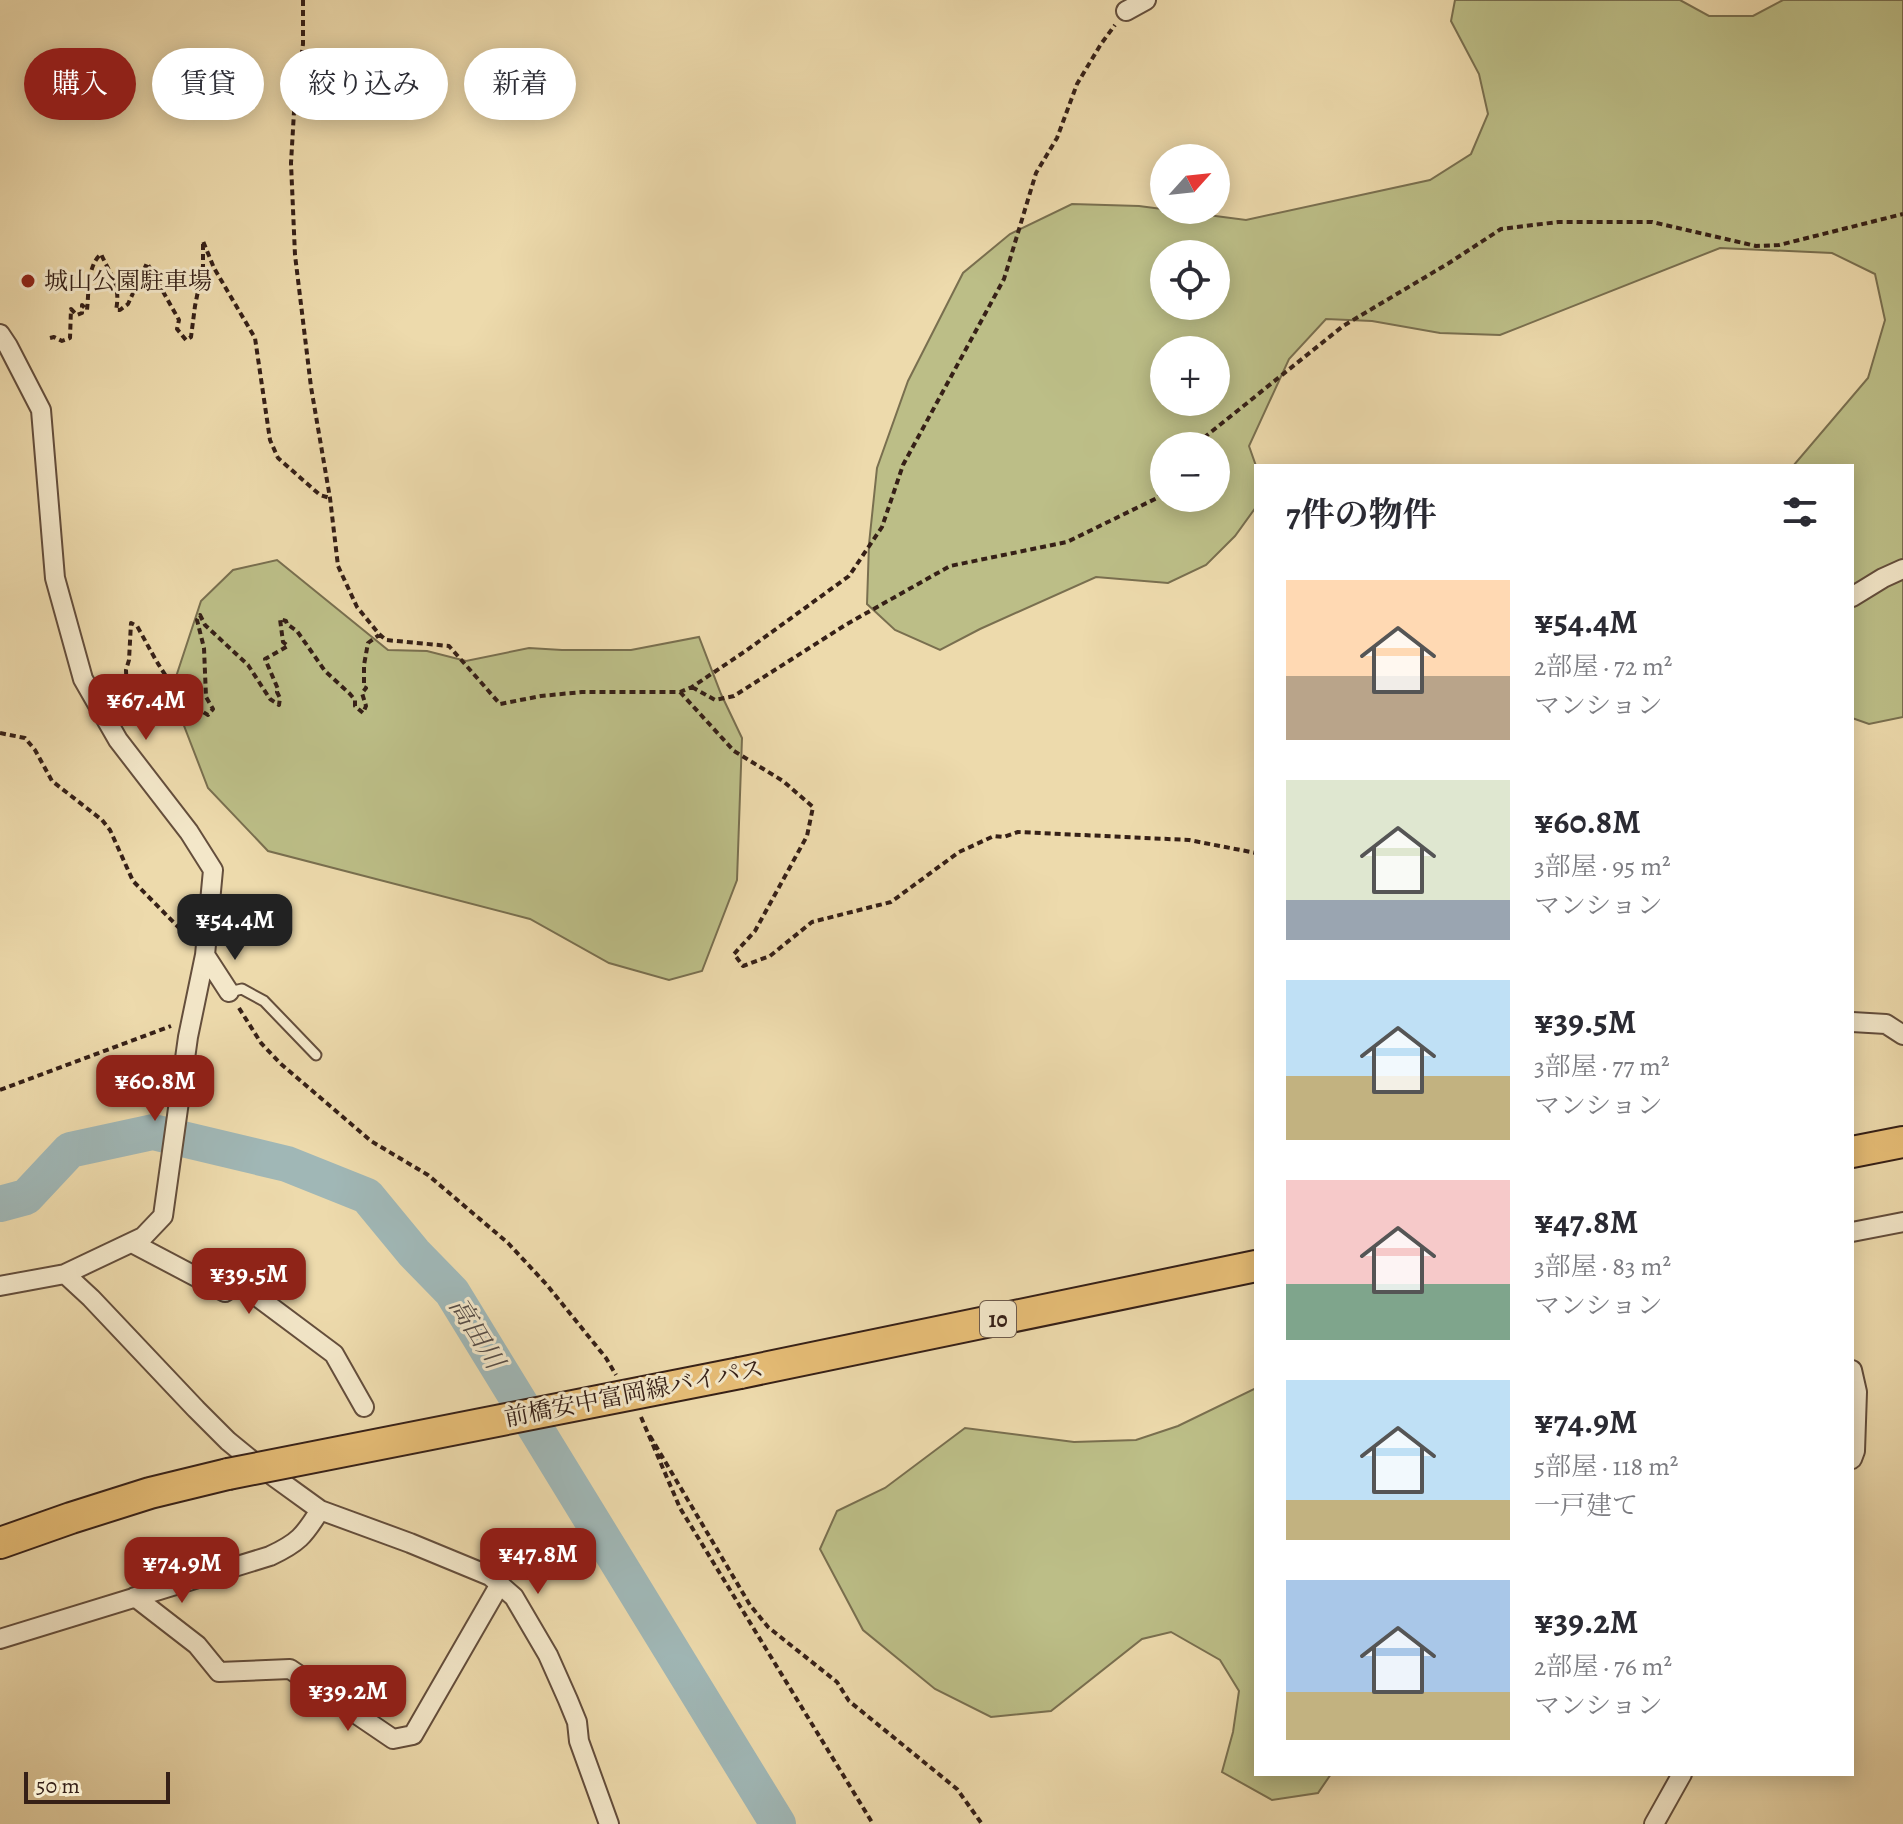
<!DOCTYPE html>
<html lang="ja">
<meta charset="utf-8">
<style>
:root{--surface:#fff;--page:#f7f7f7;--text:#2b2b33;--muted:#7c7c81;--accent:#8f2418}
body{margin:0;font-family:Alegreya,"Noto Serif JP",serif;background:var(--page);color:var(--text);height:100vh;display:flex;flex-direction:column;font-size:30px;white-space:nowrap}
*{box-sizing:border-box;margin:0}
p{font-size:26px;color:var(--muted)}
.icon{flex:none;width:44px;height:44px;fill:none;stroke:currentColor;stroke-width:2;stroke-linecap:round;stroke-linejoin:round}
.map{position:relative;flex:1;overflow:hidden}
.panel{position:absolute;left:1254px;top:464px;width:600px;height:1312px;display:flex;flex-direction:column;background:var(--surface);border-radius:0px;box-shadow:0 4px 20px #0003}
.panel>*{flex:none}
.guide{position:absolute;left:24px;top:48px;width:760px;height:72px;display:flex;gap:16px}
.needle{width:52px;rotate:63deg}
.buttons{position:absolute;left:1150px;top:144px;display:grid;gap:16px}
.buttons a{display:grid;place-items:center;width:80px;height:80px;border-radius:50%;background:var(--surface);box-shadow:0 4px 20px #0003;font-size:40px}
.scale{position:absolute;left:24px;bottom:20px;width:146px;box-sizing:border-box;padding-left:8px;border:4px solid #362017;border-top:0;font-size:22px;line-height:28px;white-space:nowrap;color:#362017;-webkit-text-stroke:6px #f3e7c9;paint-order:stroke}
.price{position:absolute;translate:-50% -68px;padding:0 18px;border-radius:16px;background:var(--accent);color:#fff;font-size:26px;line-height:52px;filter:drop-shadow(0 2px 4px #0008)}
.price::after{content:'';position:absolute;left:50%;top:48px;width:24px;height:18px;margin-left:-12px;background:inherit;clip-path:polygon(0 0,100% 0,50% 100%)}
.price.active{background:#222;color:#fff}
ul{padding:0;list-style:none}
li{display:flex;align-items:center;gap:24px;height:200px;padding:0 32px}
li span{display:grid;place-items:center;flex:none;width:224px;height:160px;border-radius:0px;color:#555}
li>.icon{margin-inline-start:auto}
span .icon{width:96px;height:96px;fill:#fffc;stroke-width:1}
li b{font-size:34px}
h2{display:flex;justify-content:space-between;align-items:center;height:96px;padding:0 32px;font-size:34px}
.chip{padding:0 28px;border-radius:36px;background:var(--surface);box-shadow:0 4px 20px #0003;font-size:28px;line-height:72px}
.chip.active{background:var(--accent);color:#fff}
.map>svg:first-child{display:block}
.green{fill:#bcbe87;stroke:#796f4f;stroke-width:2;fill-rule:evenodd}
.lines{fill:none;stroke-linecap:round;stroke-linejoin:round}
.river{stroke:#a0b7b6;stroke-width:36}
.service-casing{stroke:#644e3c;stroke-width:13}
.minor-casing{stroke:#644e3c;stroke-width:22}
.primary-casing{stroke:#362017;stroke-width:34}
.path{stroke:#362017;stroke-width:4;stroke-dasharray:6 4;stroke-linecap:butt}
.service{stroke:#f3e7c9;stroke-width:9}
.minor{stroke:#f3e7c9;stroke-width:18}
.primary{stroke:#e6bd76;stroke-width:30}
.primary-bridge-casing{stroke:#362017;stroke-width:34;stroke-linecap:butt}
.primary-bridge{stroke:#e6bd76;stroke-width:30}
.poi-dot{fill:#8f2418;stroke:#f3e7c9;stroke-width:3}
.labels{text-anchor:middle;stroke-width:6;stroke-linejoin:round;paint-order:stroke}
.shield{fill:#f3e7c9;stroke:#6f5c4c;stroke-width:2}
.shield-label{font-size:22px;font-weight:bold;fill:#362017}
.poi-label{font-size:24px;fill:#362017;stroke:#f3e7c9;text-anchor:start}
.street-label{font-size:24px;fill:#362017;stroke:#f3e7c9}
.water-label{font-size:26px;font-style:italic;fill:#564d47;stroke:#f3e7c9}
</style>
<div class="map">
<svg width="1903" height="1824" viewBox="0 0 1903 1824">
<rect width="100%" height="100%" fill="#eddaac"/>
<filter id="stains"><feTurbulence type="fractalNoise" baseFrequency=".0025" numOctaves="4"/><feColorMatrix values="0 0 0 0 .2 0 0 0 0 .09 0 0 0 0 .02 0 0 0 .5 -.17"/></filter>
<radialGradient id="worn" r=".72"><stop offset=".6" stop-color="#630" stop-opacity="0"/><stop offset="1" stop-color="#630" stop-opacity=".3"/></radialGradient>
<path class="green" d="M1455,0H1680L1709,16H1753L1783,0H1903V717L1869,724L1852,718V466H1793L1868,378L1885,320L1875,274L1832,253L1720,248L1500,335L1440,333L1372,321L1326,319L1289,359L1249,446L1256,466V507L1235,536L1206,565L1168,583L1096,577L980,629L940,650L895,630L867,604L869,544L877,468L908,381L963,273L1010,234L1072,204L1139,206L1246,220L1430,180L1471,154L1488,114L1479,74L1451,21ZM1164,254H1216V306H1164ZM1164,350H1216V402H1164ZM1164,446H1216V498H1164Z
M277,560L388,650L427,651L466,661L529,648L562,650H631L699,637L721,694L742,738L737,880L702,971L669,980L609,963L530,919L268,851L208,788L171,692L201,601L233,570Z
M1256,1388V1774H1331L1318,1793L1272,1800L1222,1772L1233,1732L1239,1691L1220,1660L1171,1632L1142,1639L1051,1711L991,1717L935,1689L863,1630L820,1549L837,1511L885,1488L965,1428L1074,1442L1136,1440L1178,1426Z"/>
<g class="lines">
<path class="river" d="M0,1204L26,1197L70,1150L153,1132L287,1164L367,1196L414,1253L452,1292L778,1824"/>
<g class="service-casing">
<path id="service" d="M229,992L242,989L264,1001L316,1055"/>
</g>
<g class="minor-casing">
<path id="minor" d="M1126,11L1146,0
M0,334L8,346L41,410L55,578L83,679L118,740L189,832L213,870L205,955L188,1037L163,1216L143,1237L65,1274L0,1286
M1852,597L1883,578L1903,569
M205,955L229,992
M1852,1022L1886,1024L1903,1035
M1852,1232L1903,1222
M132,1243L225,1292L239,1283L334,1354L364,1407
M65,1274L91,1298L196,1409L228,1441L255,1463L320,1510L410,1543L490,1576L514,1597L548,1655L568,1700L577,1722L579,1741L609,1824
M1852,1370L1857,1392L1855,1451L1852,1459
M135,1597L197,1645L219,1672L290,1669L393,1739L413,1735L500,1584
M0,1639L270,1556C298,1543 304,1536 320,1510
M1654,1824L1682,1774"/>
</g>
<g class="primary-casing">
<path id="primary" d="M1852,1152L1903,1142
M740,1373L1256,1266
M0,1543L71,1518L150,1493L228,1474"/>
</g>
<path class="path" d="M303,0V44L294,112L291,163L295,255L311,387L330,498L338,566L357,607L379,634L386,640L449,646L500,704L541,696L582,692H680L692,687L747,650L849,576L882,527L903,465L1004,279L1036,173L1057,138L1077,84L1101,44L1115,25
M50,338L54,337L62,341L70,338L71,309L77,315L82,313V305L87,310C89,292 87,266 101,254C111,276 121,286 116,310H120L128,304L147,263L179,320L177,329L186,340L191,337L195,306L203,266V241L214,268L255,338L270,440L278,458L320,495L330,498
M1198,446L1206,436L1343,326L1449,263L1501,229L1558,222H1652L1756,246L1779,245L1903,214
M692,687L715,700L734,696L847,624L950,566L1067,542L1157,498L1164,489
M680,692L734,751L783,781L813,807L807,836L755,931L734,954L743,966L770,956L812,922L891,902L959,852L994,836L1004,837L1018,832L1189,840L1256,853
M125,715L127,702L126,670L129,660L131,623L137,626C158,663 170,693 208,715L213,709L206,697L204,648L197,620L200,615L205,625L248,665L270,699L279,705L280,698L277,692L278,689L265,659L288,646L283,642L280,619L286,621L287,624L297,631L325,671L350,694L355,700V706L363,713L366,706L362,693L366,688L364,687V665L368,643L379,635
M0,733L25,738L35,750L52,781L102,820L110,830L133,881L189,938
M239,1008L261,1043L281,1064L371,1141L428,1175L508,1243L547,1285L606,1358L616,1375
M0,1090L171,1026
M641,1417L680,1508L873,1824
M650,1436L750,1605L768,1627L837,1682L849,1701L957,1789L982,1824"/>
<use href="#service" class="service"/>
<use href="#minor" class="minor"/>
<use href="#primary" class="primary"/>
<g class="primary-bridge-casing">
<path id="primary-bridge" d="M228,1474L740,1373"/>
</g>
<use href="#primary-bridge" class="primary-bridge"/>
</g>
<circle class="poi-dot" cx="28" cy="281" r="8"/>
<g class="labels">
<rect class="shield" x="980" y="1301" width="36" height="36" rx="6"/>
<g class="shield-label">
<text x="998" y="1327">10</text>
</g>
<g class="poi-label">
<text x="44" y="289">城山公園駐車場</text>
</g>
<g class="street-label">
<text transform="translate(634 1393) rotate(-11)" y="8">前橋安中富岡線バイパス</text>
</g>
<g class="water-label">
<text transform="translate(477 1333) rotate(58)" y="9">高田川</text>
</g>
</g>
<rect width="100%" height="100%" filter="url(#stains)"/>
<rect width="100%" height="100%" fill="url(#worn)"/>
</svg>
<div class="buttons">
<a><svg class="needle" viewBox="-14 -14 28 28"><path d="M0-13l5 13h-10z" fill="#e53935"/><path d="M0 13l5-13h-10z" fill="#7c7c81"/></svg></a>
<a><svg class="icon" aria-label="locate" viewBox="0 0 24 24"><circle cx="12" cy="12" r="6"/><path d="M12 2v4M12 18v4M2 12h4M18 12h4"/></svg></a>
<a>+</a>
<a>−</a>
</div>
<div class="scale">50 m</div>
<b class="price" style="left:146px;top:742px">¥67.4M</b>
<b class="price active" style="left:235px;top:962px">¥54.4M</b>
<b class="price" style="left:155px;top:1123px">¥60.8M</b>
<b class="price" style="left:249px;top:1316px">¥39.5M</b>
<b class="price" style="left:538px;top:1596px">¥47.8M</b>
<b class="price" style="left:182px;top:1605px">¥74.9M</b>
<b class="price" style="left:348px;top:1733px">¥39.2M</b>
<div class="guide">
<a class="chip active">購入</a>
<a class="chip">賃貸</a>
<a class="chip">絞り込み</a>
<a class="chip">新着</a>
</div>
<section class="panel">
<h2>7件の物件<svg class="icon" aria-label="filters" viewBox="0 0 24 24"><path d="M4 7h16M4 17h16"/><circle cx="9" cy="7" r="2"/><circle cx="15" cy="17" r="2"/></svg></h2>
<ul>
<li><span style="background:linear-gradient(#ffd9b3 60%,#b9a48a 0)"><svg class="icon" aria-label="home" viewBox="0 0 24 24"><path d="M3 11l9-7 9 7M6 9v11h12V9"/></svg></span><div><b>¥54.4M</b><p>2部屋 · 72 m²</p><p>マンション</p></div></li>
<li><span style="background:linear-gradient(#dfe7d0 75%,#9aa5b1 0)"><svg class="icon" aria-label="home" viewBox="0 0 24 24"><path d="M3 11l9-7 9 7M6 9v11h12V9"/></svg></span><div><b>¥60.8M</b><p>3部屋 · 95 m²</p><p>マンション</p></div></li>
<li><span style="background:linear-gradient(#bfe0f5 60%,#c2b280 0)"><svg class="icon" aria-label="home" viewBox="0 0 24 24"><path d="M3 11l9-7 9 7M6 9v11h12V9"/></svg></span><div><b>¥39.5M</b><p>3部屋 · 77 m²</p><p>マンション</p></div></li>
<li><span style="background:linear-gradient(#f6c9c9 65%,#7fa58c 0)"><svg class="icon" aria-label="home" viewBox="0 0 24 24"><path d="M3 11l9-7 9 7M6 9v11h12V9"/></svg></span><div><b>¥47.8M</b><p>3部屋 · 83 m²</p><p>マンション</p></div></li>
<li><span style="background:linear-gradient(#bfe0f5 75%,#c2b280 0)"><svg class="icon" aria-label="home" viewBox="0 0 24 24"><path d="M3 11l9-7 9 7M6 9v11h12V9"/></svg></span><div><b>¥74.9M</b><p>5部屋 · 118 m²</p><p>一戸建て</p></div></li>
<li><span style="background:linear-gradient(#a9c7e8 70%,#c2b280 0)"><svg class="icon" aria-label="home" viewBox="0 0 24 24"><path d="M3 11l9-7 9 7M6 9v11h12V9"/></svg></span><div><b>¥39.2M</b><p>2部屋 · 76 m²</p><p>マンション</p></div></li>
</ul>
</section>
</div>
